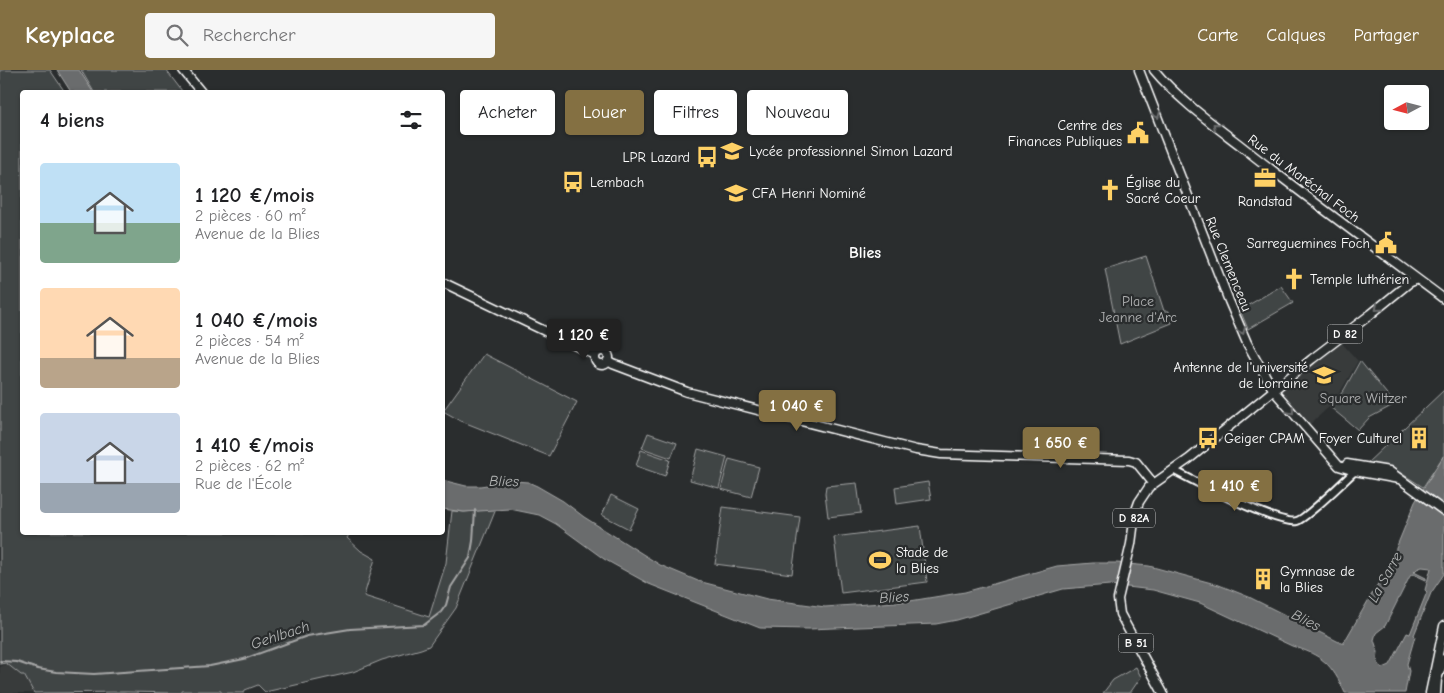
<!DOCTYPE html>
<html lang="fr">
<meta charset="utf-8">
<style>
:root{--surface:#fff;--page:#f6f6f6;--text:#202124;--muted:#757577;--accent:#847042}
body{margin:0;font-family:"Comic Neue",sans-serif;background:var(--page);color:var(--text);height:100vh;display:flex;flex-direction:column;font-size:19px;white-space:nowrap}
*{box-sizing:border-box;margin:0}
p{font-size:16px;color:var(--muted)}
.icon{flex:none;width:28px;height:28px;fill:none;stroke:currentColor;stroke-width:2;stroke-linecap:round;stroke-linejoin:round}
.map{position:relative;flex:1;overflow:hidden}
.details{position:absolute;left:20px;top:20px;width:425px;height:445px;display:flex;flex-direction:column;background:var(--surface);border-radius:5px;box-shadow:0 1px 4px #0004}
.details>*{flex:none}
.top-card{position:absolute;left:460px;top:20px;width:475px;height:45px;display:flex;gap:10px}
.needle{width:32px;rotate:263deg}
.controls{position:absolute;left:1384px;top:15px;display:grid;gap:10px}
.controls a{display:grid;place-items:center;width:45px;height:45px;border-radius:5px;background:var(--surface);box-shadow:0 1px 4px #0004;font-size:25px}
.price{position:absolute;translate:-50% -42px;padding:0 11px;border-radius:5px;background:var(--accent);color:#fff;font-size:16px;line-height:32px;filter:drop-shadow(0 1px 2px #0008)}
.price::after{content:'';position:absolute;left:50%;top:30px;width:15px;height:11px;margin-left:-8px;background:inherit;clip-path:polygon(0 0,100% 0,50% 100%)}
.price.on{background:#222;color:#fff}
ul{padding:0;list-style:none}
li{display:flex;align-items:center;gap:15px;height:125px;padding:0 20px}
li span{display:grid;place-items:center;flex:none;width:140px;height:100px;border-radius:5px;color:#555}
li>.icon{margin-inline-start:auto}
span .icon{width:60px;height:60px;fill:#fffc;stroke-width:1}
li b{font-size:21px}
h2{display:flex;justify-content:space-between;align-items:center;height:60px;padding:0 20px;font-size:21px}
.chip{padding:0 18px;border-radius:5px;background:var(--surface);box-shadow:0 1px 4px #0004;font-size:18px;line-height:45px}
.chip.on{background:var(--accent);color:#fff}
header{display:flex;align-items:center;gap:30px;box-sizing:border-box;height:70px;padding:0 25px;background:var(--accent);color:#fff}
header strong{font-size:24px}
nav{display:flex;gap:28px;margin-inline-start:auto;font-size:18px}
.search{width:350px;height:45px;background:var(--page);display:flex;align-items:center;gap:12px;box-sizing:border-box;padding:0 18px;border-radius:5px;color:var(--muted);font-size:19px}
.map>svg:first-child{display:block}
.built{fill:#373a3b}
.green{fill:#414445;stroke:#a0a2a2}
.water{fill:#6a6c6d;stroke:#a6a7a7;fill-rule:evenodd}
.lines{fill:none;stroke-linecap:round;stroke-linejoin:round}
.stream{stroke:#a6a7a7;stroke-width:2}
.minor-casing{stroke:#fff;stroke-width:10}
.major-casing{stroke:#fff;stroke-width:11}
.minor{stroke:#2a2d2e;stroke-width:6}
.major{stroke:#2a2d2e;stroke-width:8}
.oneway{stroke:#6a6c6d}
.labels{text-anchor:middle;stroke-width:4.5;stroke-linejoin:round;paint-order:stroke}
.shield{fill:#2a2d2e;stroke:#bfc0c0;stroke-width:1}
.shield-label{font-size:12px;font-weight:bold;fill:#fff}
.poi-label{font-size:14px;fill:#fff;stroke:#2a2d2e;text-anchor:start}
.street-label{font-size:14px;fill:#fff;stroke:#2a2d2e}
.park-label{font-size:14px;fill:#b3b4b5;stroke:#2a2d2e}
.water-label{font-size:15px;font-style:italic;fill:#b4b6b6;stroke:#2a2d2e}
.quarter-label{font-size:16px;font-weight:bold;fill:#fff;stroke:#2a2d2e}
</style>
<header>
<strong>Keyplace</strong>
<div class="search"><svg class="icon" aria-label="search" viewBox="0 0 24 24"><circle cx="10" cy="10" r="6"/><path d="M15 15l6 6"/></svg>Rechercher</div>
<nav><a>Carte</a><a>Calques</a><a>Partager</a></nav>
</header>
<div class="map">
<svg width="1444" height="623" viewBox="0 0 1444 623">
<rect width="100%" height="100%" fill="#2a2d2e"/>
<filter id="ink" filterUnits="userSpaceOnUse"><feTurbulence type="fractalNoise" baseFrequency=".02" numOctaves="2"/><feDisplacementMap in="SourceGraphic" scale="10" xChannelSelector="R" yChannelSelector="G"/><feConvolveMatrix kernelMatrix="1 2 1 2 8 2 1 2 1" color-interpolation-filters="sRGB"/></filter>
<g filter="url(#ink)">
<path class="built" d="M1340,271L1358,291L1342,319L1329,337L1308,356L1279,320Z
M7,593L20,596L34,623H0V597Z"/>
<path class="green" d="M0,0H50L65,22H22V462L350,463L347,468L361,481L375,489L364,526L429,547L446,493L452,441L464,442L496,439L456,538L429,576L421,579L382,590L353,602L265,622L258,615L245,620L244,623H221V621H182V623L125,622L34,623L24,605H21L6,593L0,594Z
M81,0H166L182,21L180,22H94Z
M1146,186L1164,241H1169L1172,253L1120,274L1105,199Z
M1281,216L1293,233L1248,259L1240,240Z
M484,284L577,332L549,386L461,351L443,341Z
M1360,291L1395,334L1369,348L1358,360L1330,337L1344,320Z
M1444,320V385L1423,417C1401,403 1393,396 1366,394Z
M648,363L677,373L671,388L642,378Z
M698,379L727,387L719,418L690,410Z
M641,380L670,390L665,406L636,396Z
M729,389L759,397L751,427L721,419Z
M928,412L931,429L897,434L895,417Z
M857,413L861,443L828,447L825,423L826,416Z
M611,425L639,439L629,459L602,445Z
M723,437L800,447L792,504L715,494Z
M920,456L927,512L841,523L834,467Z
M1136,597L1141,607L1130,623H1103L1113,610Z"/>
<path class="water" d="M57,0H79L93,22H71Z
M1444,385V504L1431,523L1414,565L1415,566L1407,594L1409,601L1405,623H1345C1332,594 1322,585 1292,576L1200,533L1153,520L1110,515L1063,519L957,550L936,554L809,559L760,558L649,514L604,489L556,454L539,445L510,439L464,442L443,439L442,410L466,416H480L515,411L528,412L537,416L563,431L584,447L660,495L698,511L767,529L825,537L910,531L965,522L1057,496L1093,493H1117L1149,496L1219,515L1249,527L1343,574L1390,493L1415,432ZM1422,497L1431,498L1425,520L1427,522L1410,564L1407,563L1390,595L1383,598L1379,595L1377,590L1378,582L1374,570L1376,563L1385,556L1410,506L1413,504L1426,510V508L1414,502L1417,499Z"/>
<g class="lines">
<path class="stream" d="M0,591L17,592L38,599L56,602L94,604L210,596L244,589L307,566L350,559L424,555L441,542L446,535L451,517L470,488L473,471L475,440"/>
<g class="minor-casing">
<path id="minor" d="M1173,400C1192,410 1280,456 1297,451C1307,448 1344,411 1355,401"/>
</g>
<g class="major-casing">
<path id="major" d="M183,0L201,22
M1139,0L1229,231L1247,273L1274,321L1339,396L1355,401L1399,409
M1154,0C1178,29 1210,52 1240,75C1307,128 1376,178 1444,229
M442,212L595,285
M595 288a7 7 0 1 1 14 0a7 7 0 1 1-14 0Z
M608,291L613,294L687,322L916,380L941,384L1129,390L1136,392L1153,413
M1347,394L1389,401L1444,441
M1163,623L1120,544L1118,529L1131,474L1135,443L1139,432L1149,417L1189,389L1312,289L1371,244L1409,213L1417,209
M1430,623L1444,556
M1436,623L1437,609L1444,589"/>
</g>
<use href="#minor" class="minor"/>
<use href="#major" class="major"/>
</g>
<defs><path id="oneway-chevron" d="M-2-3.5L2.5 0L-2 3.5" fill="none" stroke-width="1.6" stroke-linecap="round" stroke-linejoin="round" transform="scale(1.25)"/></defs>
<g class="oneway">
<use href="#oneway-chevron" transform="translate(1157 45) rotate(68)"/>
<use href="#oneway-chevron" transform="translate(1216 56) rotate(-141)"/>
<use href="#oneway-chevron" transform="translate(1378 238) rotate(140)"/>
<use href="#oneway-chevron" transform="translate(1242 261) rotate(67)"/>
<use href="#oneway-chevron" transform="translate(1291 341) rotate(50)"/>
</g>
</g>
<defs>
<g id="civic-bare" transform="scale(1.725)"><path d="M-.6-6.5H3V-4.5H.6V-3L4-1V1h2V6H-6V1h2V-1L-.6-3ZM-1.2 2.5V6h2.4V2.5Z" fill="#ffd166" stroke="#2a2d2e" stroke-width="2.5" paint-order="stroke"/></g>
<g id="school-bare" transform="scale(1.725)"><path d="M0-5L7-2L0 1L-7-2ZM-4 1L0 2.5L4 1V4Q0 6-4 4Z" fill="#ffd166" stroke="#2a2d2e" stroke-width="2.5" paint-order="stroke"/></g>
<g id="bus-bare" transform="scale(1.725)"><path d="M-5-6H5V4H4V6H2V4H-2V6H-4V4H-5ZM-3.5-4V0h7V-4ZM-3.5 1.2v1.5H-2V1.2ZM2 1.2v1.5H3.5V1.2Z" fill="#ffd166" stroke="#2a2d2e" stroke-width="2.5" paint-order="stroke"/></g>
<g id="office-bare" transform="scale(1.725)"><path d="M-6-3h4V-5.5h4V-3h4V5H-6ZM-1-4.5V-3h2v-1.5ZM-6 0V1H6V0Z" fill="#ffd166" stroke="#2a2d2e" stroke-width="2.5" paint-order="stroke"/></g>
<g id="church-bare" transform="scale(1.725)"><path d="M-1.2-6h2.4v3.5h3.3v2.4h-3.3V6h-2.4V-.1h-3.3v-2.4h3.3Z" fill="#ffd166" stroke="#2a2d2e" stroke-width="2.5" paint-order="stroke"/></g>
<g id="university-bare" transform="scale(1.725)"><path d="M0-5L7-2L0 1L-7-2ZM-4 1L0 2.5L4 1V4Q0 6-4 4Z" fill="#ffd166" stroke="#2a2d2e" stroke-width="2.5" paint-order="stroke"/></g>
<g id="building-bare" transform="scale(1.725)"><path d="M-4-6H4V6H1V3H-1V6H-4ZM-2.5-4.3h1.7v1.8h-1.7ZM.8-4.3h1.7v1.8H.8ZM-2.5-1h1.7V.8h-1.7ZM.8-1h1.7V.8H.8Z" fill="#ffd166" stroke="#2a2d2e" stroke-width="2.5" paint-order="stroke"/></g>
<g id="stadium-bare" transform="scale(1.725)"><path d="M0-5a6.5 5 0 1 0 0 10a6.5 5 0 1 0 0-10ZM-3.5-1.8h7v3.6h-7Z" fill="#ffd166" stroke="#2a2d2e" stroke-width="2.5" paint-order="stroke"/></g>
</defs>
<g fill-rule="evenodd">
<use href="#civic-bare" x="1138" y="63"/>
<use href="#school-bare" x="732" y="81"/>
<use href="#bus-bare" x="707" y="87"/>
<use href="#office-bare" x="1265" y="108"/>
<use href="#bus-bare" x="573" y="112"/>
<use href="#church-bare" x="1110" y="120"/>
<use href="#university-bare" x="736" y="123"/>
<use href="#civic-bare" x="1386" y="173"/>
<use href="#church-bare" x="1294" y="209"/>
<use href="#university-bare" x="1324" y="305"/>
<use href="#bus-bare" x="1208" y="368"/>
<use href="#building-bare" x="1419" y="368"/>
<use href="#stadium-bare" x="880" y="490"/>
<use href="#building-bare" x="1263" y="509"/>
</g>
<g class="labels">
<g class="shield">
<rect x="1327.5" y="254.5" width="35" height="19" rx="4"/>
<rect x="1113" y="438.5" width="42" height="19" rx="4"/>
<rect x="1118.5" y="563.5" width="35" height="19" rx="4"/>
</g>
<g class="shield-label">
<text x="1345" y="268">D 82</text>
<text x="1134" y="452">D 82A</text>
<text x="1136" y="577">B 51</text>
</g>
<g class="poi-label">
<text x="1122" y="60" text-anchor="end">Centre des<tspan x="1122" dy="16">Finances Publiques</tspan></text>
<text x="749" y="86">Lycée professionnel Simon Lazard</text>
<text x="690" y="92" text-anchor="end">LPR Lazard</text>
<text x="590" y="117">Lembach</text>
<text x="1126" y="117">Église du<tspan x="1126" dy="16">Sacré Coeur</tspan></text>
<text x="752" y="128">CFA Henri Nominé</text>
<text x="1265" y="136" text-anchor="middle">Randstad</text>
<text x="1370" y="178" text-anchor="end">Sarreguemines Foch</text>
<text x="1310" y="214">Temple luthérien</text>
<text x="1308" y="302" text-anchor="end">Antenne de l'université<tspan x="1308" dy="16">de Lorraine</tspan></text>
<text x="1224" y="373">Geiger CPAM</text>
<text x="1402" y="373" text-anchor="end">Foyer Culturel</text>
<text x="896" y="487">Stade de<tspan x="896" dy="16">la Blies</tspan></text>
<text x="1280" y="506">Gymnase de<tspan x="1280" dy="16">la Blies</tspan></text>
</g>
<g class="street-label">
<text transform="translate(1304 108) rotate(37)" y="5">Rue du Maréchal Foch</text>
<text transform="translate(1229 194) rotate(68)" y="5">Rue Clemenceau</text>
</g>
<g class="park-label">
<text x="1138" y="236">Place<tspan x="1138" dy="16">Jeanne d'Arc</tspan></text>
<text x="1363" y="333">Square Wiltzer</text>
</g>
<g class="water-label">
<text transform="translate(504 411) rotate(1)" y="5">Blies</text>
<text transform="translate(1385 507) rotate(-61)" y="5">La Sarre</text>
<text transform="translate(894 527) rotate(-4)" y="5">Blies</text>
<text transform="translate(1306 550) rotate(27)" y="5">Blies</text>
<text transform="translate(280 565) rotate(-18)" y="5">Gehlbach</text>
</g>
<g class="quarter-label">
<text x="865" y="188">Blies</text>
</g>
</g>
</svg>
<div class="controls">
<a><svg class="needle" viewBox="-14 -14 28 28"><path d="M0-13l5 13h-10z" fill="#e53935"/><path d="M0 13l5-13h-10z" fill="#757577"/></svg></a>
</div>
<b class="price on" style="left:584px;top:291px">1 120 €</b>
<b class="price" style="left:797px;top:362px">1 040 €</b>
<b class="price" style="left:1061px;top:399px">1 650 €</b>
<b class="price" style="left:1235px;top:442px">1 410 €</b>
<div class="top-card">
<a class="chip">Acheter</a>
<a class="chip on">Louer</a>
<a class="chip">Filtres</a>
<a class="chip">Nouveau</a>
</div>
<section class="details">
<h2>4 biens<svg class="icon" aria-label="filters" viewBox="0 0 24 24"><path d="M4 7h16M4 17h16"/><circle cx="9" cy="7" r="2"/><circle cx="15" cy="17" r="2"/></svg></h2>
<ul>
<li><span style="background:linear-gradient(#bfe0f5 60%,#7fa58c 0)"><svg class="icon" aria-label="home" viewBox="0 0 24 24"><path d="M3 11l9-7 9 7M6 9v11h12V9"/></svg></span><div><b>1 120 €/mois</b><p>2 pièces · 60 m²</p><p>Avenue de la Blies</p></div></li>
<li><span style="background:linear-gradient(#ffd9b3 70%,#b9a48a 0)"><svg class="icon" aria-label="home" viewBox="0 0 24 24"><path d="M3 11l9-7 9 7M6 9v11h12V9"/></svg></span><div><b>1 040 €/mois</b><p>2 pièces · 54 m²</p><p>Avenue de la Blies</p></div></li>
<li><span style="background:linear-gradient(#c9d6e8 70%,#9aa5b1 0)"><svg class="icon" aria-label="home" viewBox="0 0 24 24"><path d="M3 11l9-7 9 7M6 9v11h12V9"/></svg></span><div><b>1 410 €/mois</b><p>2 pièces · 62 m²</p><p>Rue de l'École</p></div></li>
</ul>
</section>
</div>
